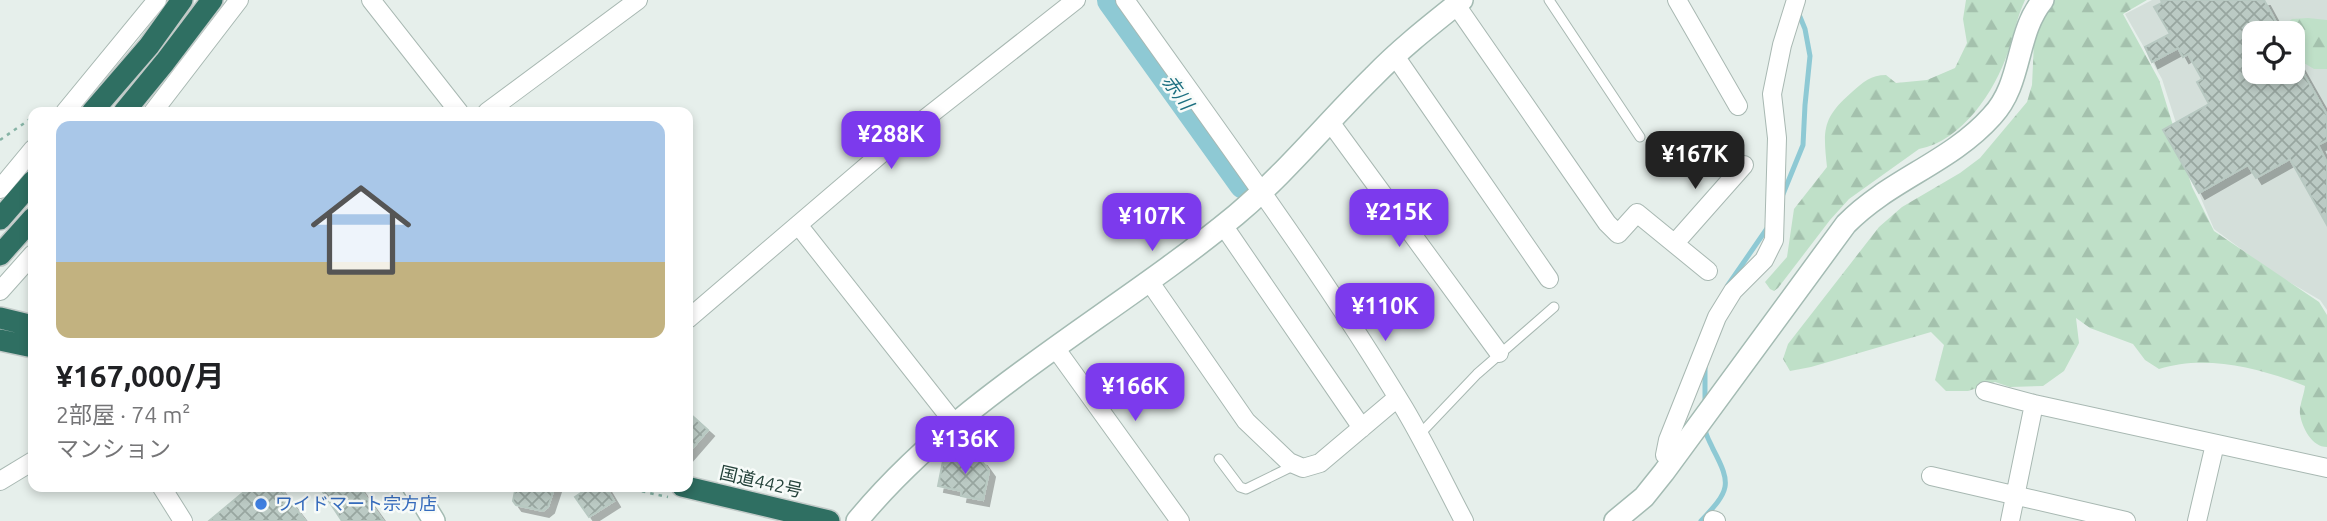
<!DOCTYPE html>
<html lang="ja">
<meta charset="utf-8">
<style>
:root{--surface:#fff;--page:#f2f2f2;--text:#202124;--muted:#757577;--line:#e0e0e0;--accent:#7c3aed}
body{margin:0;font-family:Ubuntu,"Noto Sans JP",sans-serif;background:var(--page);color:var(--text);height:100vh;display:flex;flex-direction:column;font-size:26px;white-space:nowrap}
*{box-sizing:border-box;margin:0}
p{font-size:23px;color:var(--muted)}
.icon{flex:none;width:38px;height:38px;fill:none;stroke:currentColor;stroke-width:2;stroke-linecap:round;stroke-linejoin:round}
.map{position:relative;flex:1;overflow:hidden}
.side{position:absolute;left:28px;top:107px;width:665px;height:385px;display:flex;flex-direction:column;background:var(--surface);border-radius:14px;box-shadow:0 4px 10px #0003}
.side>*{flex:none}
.tools{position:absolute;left:2242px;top:21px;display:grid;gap:14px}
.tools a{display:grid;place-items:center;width:63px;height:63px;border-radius:14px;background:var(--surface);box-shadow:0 4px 10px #0003;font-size:35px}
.price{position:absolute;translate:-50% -60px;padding:0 16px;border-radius:14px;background:var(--accent);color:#fff;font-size:23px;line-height:46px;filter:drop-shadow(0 2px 4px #0008)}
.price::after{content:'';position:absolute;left:50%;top:42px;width:21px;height:16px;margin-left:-10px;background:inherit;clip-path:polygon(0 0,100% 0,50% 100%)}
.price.current{background:#222;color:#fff}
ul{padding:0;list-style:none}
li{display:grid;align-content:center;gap:14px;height:371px;padding:0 28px}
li+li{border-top:2px solid var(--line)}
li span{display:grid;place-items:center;height:217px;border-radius:14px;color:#555}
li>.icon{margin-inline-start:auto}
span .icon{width:126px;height:126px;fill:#fffc;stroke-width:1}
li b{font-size:30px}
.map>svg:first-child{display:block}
.built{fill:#d4dfda;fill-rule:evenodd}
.forest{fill:url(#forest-firs)}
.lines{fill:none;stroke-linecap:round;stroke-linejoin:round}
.stream{stroke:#8ec9d4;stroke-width:5}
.river{stroke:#8ec9d4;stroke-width:30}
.building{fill:url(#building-cross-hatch);stroke:#b8c9c2;stroke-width:2;filter:url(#shadow)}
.lane-casing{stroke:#a8b8b2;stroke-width:11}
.street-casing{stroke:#a8b8b2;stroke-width:20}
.secondary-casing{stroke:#a4bbb3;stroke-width:24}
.highway-casing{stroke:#c2cac8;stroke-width:24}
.path{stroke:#86b3a5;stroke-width:2.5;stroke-dasharray:3.5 5;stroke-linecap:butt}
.lane{stroke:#fff;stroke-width:9}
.street{stroke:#fff;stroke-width:18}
.secondary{stroke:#fff;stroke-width:21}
.highway{stroke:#2f6f62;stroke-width:21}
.shop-dot{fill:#3f7fe0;stroke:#f7fbf9;stroke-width:2.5}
.labels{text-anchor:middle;stroke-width:5;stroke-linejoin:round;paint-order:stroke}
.street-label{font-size:18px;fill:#24423a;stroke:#f7fbf9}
.shop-label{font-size:18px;fill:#366cbe;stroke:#f7fbf9;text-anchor:start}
.water-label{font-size:19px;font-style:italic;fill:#1c6f80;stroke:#f7fbf9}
</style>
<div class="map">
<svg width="2327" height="521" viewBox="0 0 2327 521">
<defs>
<pattern id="forest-firs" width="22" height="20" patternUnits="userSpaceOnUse" patternTransform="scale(1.75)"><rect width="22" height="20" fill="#bfe0c8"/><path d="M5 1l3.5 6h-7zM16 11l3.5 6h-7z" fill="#a4c1ad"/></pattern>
<pattern id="building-cross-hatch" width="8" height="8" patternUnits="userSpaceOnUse" patternTransform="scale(1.75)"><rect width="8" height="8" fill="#bbcac4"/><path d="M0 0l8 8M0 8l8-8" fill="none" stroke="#98a6a0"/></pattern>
<filter id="shadow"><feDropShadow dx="6" dy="6" stdDeviation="0" flood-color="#0004"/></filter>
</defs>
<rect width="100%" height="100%" fill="#e6efeb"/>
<path class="built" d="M2152,0H2327V310L2320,300L2275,274L2214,229L2197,189L2162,79L2125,14ZM2254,33H2292V72H2254Z"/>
<path class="forest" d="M1966,0H2025C2017,17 2014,34 2008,52C1995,91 1962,141 1919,149L1849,199L1830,220L1778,288L1774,291L1770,289L1765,282L1787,257L1794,209L1827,167C1823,130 1822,118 1852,92C1863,82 1871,75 1886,75L1896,83L1927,80L1955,68L1967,43L1963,19Z
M2053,0H2147L2123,14L2159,80L2192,187L2214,231L2319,302L2327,315V447C2312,447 2302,428 2300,414C2299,406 2304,395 2305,386C2261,368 2205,354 2159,369L2145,360L2133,344L2090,328L2076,318L2079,343L2064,371L2043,386L2010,387L1995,382L1968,391H1946L1935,380L1944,345L1931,332L1811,367L1790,371L1783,359L1788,344L1879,227L1902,207L1960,173L1980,158L2027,102L2032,85L2034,42L2038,12Z
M2308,18L2327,20V69H2314L2294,57L2292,33H2283L2282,27L2292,19Z"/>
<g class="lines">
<path class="stream" d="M1781,199L1803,145L1805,105L1810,56L1805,29L1798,12
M1728,285L1768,227
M1705,405V366
M1701,521C1730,490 1732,485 1713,449C1710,442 1706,436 1705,429"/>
<path class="river" d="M1112,0L1244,184"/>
</g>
<path class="building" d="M2161,0H2264L2282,33H2254V72H2292V53L2327,115V140L2318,145L2327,163V225L2290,159L2256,178L2248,165L2199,193L2163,130L2209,104L2197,82L2202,79L2188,54L2183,57L2178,48L2152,62L2145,47L2170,34L2154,7L2162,3Z
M688,412L708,430L688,453Z
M953,453L981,460L989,471L983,500L961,496L962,491L938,486L943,461Z
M251,486H278L305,521H209Z
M319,486H358L383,521H342Z
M516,486H555L548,507L543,511L516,505L513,501Z
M591,486H605L614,501L589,517L575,497Z"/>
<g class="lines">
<g class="lane-casing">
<path id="lane" d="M1549,0L1640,137
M1419,435L1477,374L1554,307
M1219,459L1240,487L1246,489L1295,465"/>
</g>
<g class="street-casing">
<path id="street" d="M371,0L459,112
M1125,0C1220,134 1319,267 1404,408C1426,445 1444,483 1464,521
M1677,0L1738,106
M1456,5L1607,223L1618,234L1637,213L1708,271
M1395,56L1549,279
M65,112L157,0
M153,112L239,0
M487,112L638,0
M1330,122L1499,353
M0,189L33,149
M1223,225L1362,428
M799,226L955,424
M1675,243L1744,165
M1149,281L1246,421L1289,462L1303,468L1320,463L1397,398
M0,291L33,254
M688,319L889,147L1076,0
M1056,349L1180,521
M1985,391L2034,404L2327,468
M1672,461L1665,455L1668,440L1717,317L1733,291L1764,260L1774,240L1777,138L1772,94L1782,45L1796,0
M1931,476L2126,521
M0,481L33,461
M161,486L183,521
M1713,520L1716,521
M2010,521L2034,404
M2197,521L2215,444"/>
</g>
<g class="secondary-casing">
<path id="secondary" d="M413,486L434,521
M857,521C961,395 1111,318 1236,215C1286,173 1327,122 1374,76C1401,48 1432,24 1462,0
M1615,521L1644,497L1664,472L1846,224C1890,179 1950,163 1992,116C2023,83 2015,34 2043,0"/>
</g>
<g class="highway-casing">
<path id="highway" d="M92,112L149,46L182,0
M124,112L165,62L212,0
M0,219L33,181
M0,255L33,218
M0,318L33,326
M0,340L33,347
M682,486L829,521"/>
</g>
<path class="path" d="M0,140L33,117
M617,486L668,497"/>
<use href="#lane" class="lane"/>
<use href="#street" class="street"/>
<use href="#secondary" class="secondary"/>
<use href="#highway" class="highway"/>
</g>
<circle class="shop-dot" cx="261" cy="504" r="7"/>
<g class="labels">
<g class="street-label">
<text transform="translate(761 482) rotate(13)" y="6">国道442号</text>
</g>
<g class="shop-label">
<text x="275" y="510">ワイドマート宗方店</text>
</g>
<g class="water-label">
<text transform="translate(1178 92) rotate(54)" y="7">赤川</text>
</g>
</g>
</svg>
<div class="tools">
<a><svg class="icon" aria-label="locate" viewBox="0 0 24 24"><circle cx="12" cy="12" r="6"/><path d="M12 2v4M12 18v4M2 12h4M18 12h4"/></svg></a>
</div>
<b class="price" style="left:891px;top:171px">¥288K</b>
<b class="price current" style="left:1695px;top:191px">¥167K</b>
<b class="price" style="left:1399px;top:249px">¥215K</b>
<b class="price" style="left:1152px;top:253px">¥107K</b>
<b class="price" style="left:1385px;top:343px">¥110K</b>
<b class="price" style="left:1135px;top:423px">¥166K</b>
<b class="price" style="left:965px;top:476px">¥136K</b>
<section class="side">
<ul>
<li><span style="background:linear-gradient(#a9c7e8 65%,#c2b280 0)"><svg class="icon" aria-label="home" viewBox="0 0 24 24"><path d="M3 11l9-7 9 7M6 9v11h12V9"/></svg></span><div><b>¥167,000/月</b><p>2部屋 · 74 m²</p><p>マンション</p></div></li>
</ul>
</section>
</div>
